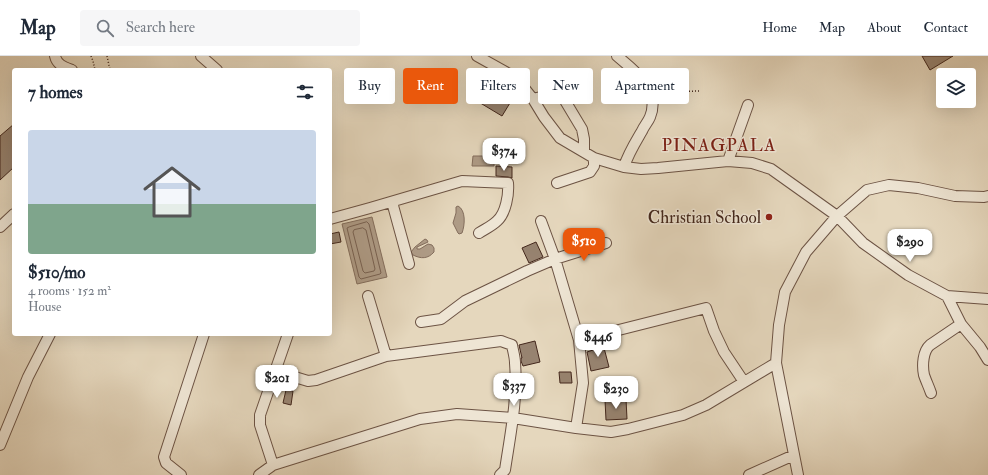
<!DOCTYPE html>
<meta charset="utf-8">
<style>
:root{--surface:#fff;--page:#f6f6f7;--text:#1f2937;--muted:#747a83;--line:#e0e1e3;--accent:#ea580c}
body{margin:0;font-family:"IM FELL Double Pica",serif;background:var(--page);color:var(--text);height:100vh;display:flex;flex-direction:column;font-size:15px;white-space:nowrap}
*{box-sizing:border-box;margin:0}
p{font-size:13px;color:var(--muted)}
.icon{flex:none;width:22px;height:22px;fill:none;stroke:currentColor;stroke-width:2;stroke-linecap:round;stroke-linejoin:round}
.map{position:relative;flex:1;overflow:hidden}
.details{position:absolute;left:12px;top:12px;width:320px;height:268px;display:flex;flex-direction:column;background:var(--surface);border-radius:4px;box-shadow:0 4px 16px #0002}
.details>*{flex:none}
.guide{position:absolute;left:344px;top:12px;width:380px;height:36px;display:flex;gap:8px}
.controls{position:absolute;left:936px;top:12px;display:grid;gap:8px}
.controls a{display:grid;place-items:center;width:40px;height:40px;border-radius:4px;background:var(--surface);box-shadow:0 4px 16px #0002;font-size:20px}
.price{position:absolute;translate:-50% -34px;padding:0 9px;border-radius:8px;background:#fff;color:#222;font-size:13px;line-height:26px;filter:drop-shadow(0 1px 2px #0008)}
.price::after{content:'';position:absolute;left:50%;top:24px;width:12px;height:9px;margin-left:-6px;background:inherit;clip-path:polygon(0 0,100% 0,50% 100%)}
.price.on{background:var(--accent);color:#fff}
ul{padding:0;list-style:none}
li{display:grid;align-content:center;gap:8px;height:212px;padding:0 16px}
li+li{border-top:1px solid var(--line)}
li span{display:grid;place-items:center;height:124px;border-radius:4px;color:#555}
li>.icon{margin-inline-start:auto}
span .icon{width:72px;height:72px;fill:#fffc;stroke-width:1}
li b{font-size:17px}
h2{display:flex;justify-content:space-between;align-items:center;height:48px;padding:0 16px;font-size:17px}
.tag{padding:0 14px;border-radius:4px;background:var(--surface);box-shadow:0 4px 16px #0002;font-size:14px;line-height:36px}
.tag.on{background:var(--accent);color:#fff}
header{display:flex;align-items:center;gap:24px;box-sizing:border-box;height:56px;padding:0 20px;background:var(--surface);border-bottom:1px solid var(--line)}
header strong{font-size:19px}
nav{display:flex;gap:22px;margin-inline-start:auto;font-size:14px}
.search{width:280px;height:36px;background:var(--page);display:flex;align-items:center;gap:10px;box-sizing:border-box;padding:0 14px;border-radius:4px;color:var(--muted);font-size:15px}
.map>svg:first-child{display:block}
.water{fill:#ae9b86;stroke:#836d5c}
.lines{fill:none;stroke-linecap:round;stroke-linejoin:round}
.shore{stroke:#786151;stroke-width:1}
.building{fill:#978370;stroke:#43271c}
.minor-casing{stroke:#6c5344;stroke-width:12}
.path{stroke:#43271c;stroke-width:1.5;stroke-dasharray:1 2;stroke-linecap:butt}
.minor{stroke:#eee5d4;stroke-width:10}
.poi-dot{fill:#8f2418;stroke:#eee5d4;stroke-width:1.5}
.labels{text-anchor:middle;stroke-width:3;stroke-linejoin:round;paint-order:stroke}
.poi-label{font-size:17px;fill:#43271c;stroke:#eee5d4;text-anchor:end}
.neighbourhood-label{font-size:18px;letter-spacing:1px;fill:#7a1f14;stroke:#eee5d4}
</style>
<header>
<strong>Map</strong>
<div class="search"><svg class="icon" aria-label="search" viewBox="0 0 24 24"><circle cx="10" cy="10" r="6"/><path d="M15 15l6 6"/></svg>Search here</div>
<nav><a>Home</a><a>Map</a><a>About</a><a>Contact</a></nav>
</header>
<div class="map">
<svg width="988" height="419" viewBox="0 0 988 419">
<rect width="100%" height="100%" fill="#e5d7bd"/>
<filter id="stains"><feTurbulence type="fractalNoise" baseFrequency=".005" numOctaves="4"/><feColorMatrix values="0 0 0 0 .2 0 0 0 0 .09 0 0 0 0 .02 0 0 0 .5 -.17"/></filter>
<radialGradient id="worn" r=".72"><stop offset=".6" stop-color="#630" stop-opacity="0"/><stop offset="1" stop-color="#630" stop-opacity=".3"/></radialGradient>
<path class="water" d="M473,100H494V110H472Z
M458,150C466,154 465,169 462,177L459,178L458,177L453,167L456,157V151Z
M372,161L387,221L357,228L342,168Z
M425,183L427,184L428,186L417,191V193H420L428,188L432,189L434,192V196C428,203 421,203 413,199L411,196L415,191Z"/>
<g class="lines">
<path class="shore" d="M367,166L369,168L381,217L380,218L361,223L359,221L347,172L349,171Z
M363,172L366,174L375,213L374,215L365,217L363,215L353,176L354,174Z"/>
</g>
<path class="building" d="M922,0H953L930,14Z
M483,24L513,42L502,60L472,42Z
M14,68V111L0,124V80Z
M496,110L512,111V122L508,121L496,120Z
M339,176L341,186L330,188V178Z
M536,186L543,201L529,207L522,192Z
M535,285L540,306L523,310L521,305V302H522L519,289Z
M603,288L609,311L591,315L587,296L593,294L592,291Z
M559,316H571L572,327H560Z
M286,334L293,335L291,349L283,347Z
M626,343L627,363L606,364L605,344Z"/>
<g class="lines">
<g class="minor-casing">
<path id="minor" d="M55,0C57,9 64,11 72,14
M201,0L217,14
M477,0L511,19L521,28L533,43L544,61L560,82L594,102L624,111L641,113L658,112L728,105L752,107L771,113L837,160L863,187L908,219L947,240L988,243
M617,0C635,15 661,34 650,61C648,66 644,70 642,75C635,87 628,98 624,111
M533,43L552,38L559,39L564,43L582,73L584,83V96
M728,105L748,49
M557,127L590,116L594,110V102
M392,146L409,208
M330,163L370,152L462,125L508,127C509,138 506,157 497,165C492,170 485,173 479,177
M541,165L555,203L579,284L583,327L576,372
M0,171L14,158
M368,240L386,300
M947,240L961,268L980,291L988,304
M421,266L441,263L465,245L527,215L555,203L606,187
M579,284L706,252L714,275L724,296L744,326
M275,315L308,325L316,324L386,300L501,285L512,289C513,295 515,301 515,307C518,342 510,380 505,414L500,419
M931,337C929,331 926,325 924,319C922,309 923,295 930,289L961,268
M0,389L28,321L50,278
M273,409L260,369V359L288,278
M181,419L166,407L164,401L204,278
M259,419L273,409L420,363L457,358L513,362L576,372L611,376L628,373L683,359L706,349L776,307
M749,419L794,399
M798,419L776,307L779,269L785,236L806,196L837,160L867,134L889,129L918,132L955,140L984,141L988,140"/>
</g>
<path class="path" d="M91,0L93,5L95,14
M107,0L110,14
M659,36L699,35"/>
<use href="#minor" class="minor"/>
</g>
<circle class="poi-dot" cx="769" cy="161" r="4"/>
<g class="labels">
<g class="poi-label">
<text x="761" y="167">Christian School</text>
</g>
<g class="neighbourhood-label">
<text x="719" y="95">PINAGPALA</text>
</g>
</g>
<rect width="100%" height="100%" filter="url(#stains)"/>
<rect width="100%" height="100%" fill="url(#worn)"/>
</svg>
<div class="controls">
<a><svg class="icon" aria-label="layers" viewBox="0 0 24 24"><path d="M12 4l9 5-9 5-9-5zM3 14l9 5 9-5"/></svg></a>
</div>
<b class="price" style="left:504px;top:116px">$374</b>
<b class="price on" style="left:584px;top:206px">$510</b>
<b class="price" style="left:910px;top:207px">$290</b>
<b class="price" style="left:598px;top:302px">$446</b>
<b class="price" style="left:277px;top:343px">$201</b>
<b class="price" style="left:514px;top:351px">$337</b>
<b class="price" style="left:616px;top:354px">$230</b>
<div class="guide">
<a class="tag">Buy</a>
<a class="tag on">Rent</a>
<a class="tag">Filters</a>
<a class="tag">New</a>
<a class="tag">Apartment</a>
</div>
<section class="details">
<h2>7 homes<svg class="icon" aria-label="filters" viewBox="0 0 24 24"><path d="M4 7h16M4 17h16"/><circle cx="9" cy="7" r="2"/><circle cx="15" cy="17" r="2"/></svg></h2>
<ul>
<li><span style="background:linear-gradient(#c9d6e8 60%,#7fa58c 0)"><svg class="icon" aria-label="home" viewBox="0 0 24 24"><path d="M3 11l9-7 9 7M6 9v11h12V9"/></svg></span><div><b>$510/mo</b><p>4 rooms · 152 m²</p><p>House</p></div></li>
</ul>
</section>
</div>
